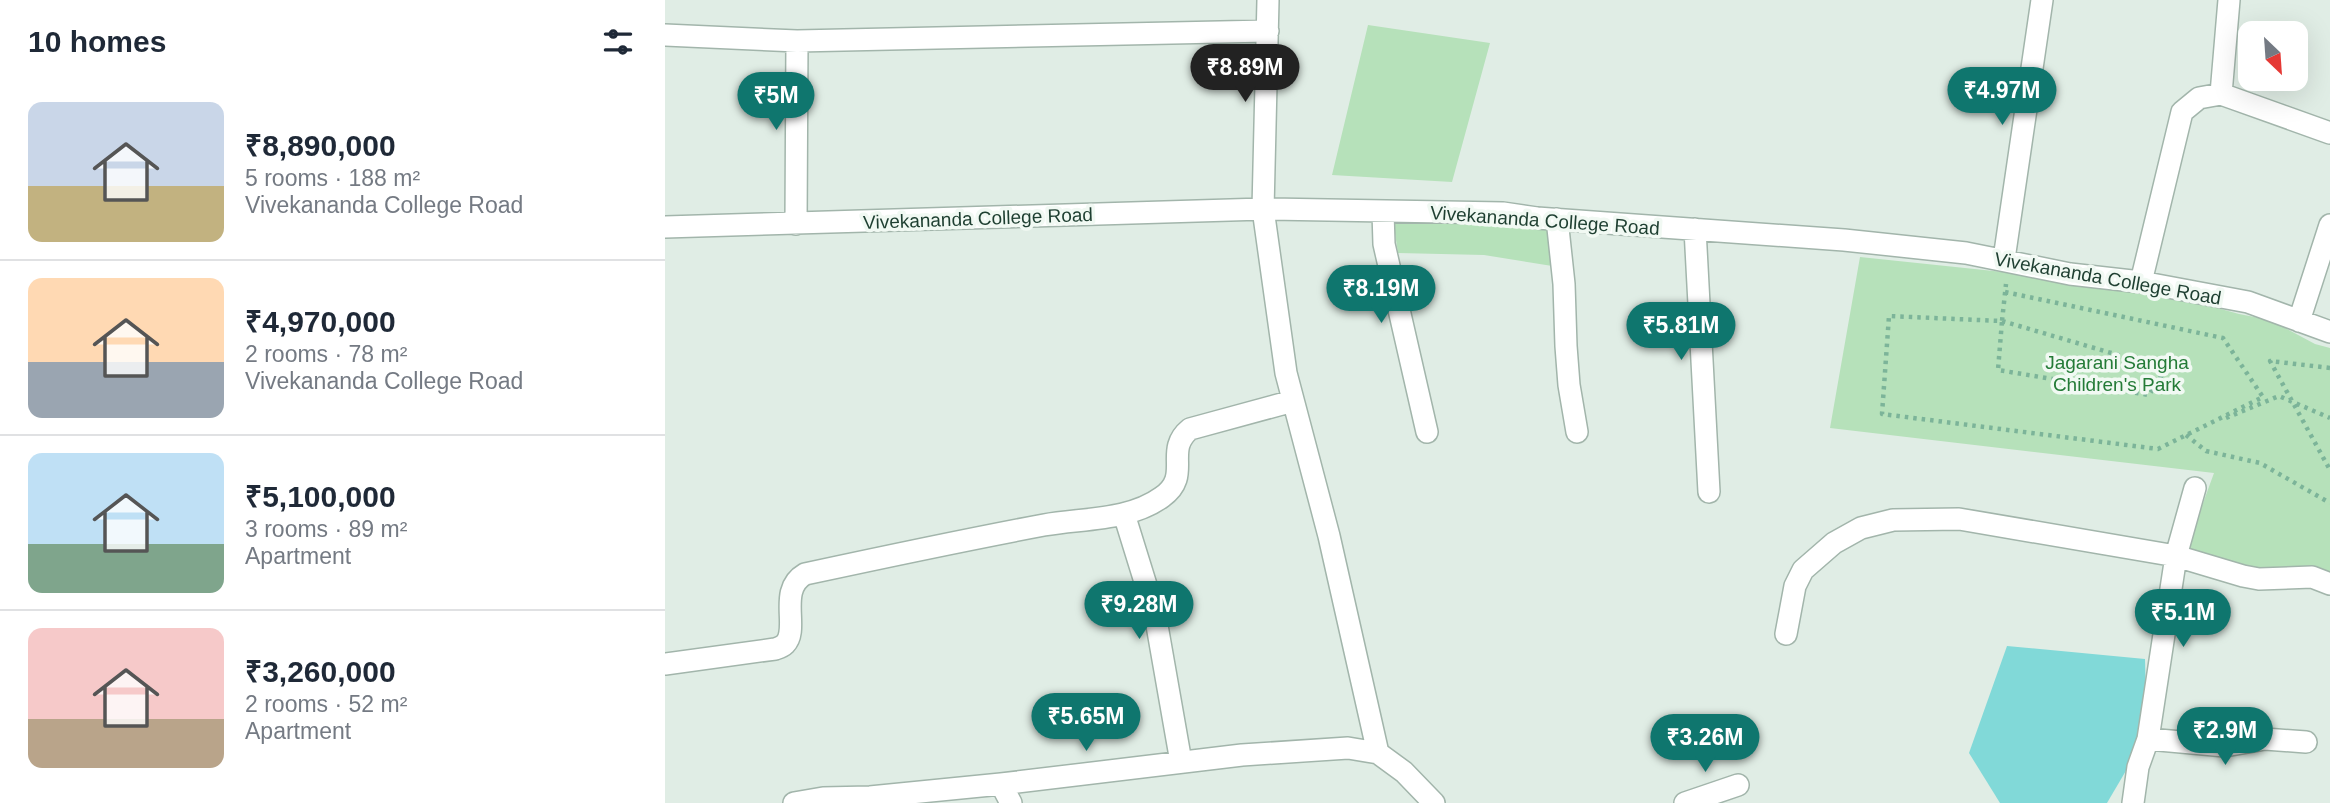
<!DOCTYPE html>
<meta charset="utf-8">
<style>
:root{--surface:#fff;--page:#f6f6f7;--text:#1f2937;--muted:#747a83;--line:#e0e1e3;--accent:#0f766e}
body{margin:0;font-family:Arial,sans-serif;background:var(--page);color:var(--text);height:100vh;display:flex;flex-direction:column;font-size:26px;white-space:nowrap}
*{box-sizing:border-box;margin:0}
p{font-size:23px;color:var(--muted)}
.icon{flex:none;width:38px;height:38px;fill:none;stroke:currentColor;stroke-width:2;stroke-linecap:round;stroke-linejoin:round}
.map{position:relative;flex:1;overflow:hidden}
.side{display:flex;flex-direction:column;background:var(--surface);width:665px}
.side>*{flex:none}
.needle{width:46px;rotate:155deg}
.fabs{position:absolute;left:1573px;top:21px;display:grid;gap:14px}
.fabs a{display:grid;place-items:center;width:70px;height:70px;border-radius:14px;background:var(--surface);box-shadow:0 7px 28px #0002;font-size:35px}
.price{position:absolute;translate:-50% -60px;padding:0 16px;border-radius:24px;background:var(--accent);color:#fff;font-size:23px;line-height:46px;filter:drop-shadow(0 2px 4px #0008)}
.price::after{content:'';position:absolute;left:50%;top:42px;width:21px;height:16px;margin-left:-10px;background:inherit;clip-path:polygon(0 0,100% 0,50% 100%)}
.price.selected{background:#222;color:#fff}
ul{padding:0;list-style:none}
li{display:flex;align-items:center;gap:21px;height:175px;padding:0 28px}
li+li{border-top:2px solid var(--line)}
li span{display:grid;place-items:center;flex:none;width:196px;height:140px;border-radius:14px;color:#555}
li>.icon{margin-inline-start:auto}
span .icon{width:84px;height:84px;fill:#fffc;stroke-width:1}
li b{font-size:30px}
h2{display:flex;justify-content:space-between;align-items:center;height:84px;padding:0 28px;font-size:30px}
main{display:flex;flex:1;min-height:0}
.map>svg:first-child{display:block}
.green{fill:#b6e1ba}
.water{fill:#81d9d8}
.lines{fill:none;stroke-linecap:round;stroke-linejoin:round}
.minor-casing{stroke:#a2b5ab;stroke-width:24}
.path{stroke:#7cb499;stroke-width:4.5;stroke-dasharray:3.5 5;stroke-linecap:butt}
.minor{stroke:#fff;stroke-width:21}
.labels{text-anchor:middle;stroke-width:7;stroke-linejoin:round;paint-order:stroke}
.street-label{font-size:19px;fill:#1e3f31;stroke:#f1f9f3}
.park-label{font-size:19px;fill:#247b37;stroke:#f1f9f3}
</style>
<main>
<section class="side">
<h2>10 homes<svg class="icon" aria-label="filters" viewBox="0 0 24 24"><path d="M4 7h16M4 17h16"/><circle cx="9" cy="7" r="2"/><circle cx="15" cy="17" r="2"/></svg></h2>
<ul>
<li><span style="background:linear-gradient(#c9d6e8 60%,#c2b280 0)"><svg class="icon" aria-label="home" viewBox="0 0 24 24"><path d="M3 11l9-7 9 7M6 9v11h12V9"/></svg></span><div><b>₹8,890,000</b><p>5 rooms · 188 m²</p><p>Vivekananda College Road</p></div></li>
<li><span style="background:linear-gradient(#ffd9b3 60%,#9aa5b1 0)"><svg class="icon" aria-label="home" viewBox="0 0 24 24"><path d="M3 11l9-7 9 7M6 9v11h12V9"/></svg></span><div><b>₹4,970,000</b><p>2 rooms · 78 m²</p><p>Vivekananda College Road</p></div></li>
<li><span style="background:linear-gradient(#bfe0f5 65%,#7fa58c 0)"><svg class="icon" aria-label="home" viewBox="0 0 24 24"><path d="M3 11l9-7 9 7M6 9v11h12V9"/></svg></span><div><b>₹5,100,000</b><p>3 rooms · 89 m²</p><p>Apartment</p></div></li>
<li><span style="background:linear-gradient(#f6c9c9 65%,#b9a48a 0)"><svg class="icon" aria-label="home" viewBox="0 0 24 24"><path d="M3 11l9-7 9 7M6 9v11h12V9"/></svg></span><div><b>₹3,260,000</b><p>2 rooms · 52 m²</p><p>Apartment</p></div></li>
</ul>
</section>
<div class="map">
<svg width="1665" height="803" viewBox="0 0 1665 803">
<rect width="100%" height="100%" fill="#e0ede5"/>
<path class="green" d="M703,25L825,43L787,182L667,175Z
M728,220L905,229L906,269L819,255L733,253Z
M1195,257L1473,286L1574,314L1605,320L1650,344L1665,348V586L1521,550L1549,473L1165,428Z"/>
<path class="water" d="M1342,646L1480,659L1482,735L1442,803H1335L1304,753Z"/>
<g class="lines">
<g class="minor-casing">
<path id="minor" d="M603,0L598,209L621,373L664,536L713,753L739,772L769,803
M0,35L132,41L603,31
M1556,94L1564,0
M718,212L719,244L762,432
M892,219L899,284L901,346L904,385L912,432
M131,224L132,41
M0,227L598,209L838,213L872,218L1179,240L1301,253L1405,274L1476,282L1583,302L1665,332
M1030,229L1044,492
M1339,259L1377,0
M1476,282L1517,112L1534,98L1556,94L1665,133
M1634,321L1665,225
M459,514L490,614L516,762
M1121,634L1130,586L1138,570L1169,543L1196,528L1228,520L1294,519L1511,556L1578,576L1594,579L1647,577L1665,584
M0,664L110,649C113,648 117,647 120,644C135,629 112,590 140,574C219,557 299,540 379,525C418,518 464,521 497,497C528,475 498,451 525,429L628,401
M1483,739L1560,746L1600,739L1641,742
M336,784L346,803
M129,803L158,798L205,797L336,784L577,755L683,748L713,753
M1020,803L1073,785
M1468,803L1473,767L1483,739L1511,556L1530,488"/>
</g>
<path class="path" d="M1340,292L1558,338L1598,397L1493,449L1217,414L1224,316L1337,321L1341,284
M1337,321L1501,369L1484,395L1333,370Z
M1665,368L1605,361L1665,470
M1561,418L1614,396L1665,418
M1521,435L1541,451L1595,463L1665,503"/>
<use href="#minor" class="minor"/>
</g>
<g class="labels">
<g class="street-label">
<text transform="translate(313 218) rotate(-2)" y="7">Vivekananda College Road</text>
<text transform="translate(880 220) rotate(4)" y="7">Vivekananda College Road</text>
<text transform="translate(1443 278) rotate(10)" y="7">Vivekananda College Road</text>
</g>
<g class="park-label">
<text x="1452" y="369">Jagarani Sangha<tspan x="1452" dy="22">Children's Park</tspan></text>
</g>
</g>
</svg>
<div class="fabs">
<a><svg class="needle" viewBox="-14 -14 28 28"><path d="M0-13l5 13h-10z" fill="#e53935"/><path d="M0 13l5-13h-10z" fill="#747a83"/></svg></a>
</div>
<b class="price selected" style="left:580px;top:104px">₹8.89M</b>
<b class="price" style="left:1337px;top:127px">₹4.97M</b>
<b class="price" style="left:111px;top:132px">₹5M</b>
<b class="price" style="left:716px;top:325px">₹8.19M</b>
<b class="price" style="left:1016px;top:362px">₹5.81M</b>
<b class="price" style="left:474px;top:641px">₹9.28M</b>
<b class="price" style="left:1518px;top:649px">₹5.1M</b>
<b class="price" style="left:421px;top:753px">₹5.65M</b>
<b class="price" style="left:1560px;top:767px">₹2.9M</b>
<b class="price" style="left:1040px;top:774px">₹3.26M</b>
</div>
</main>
